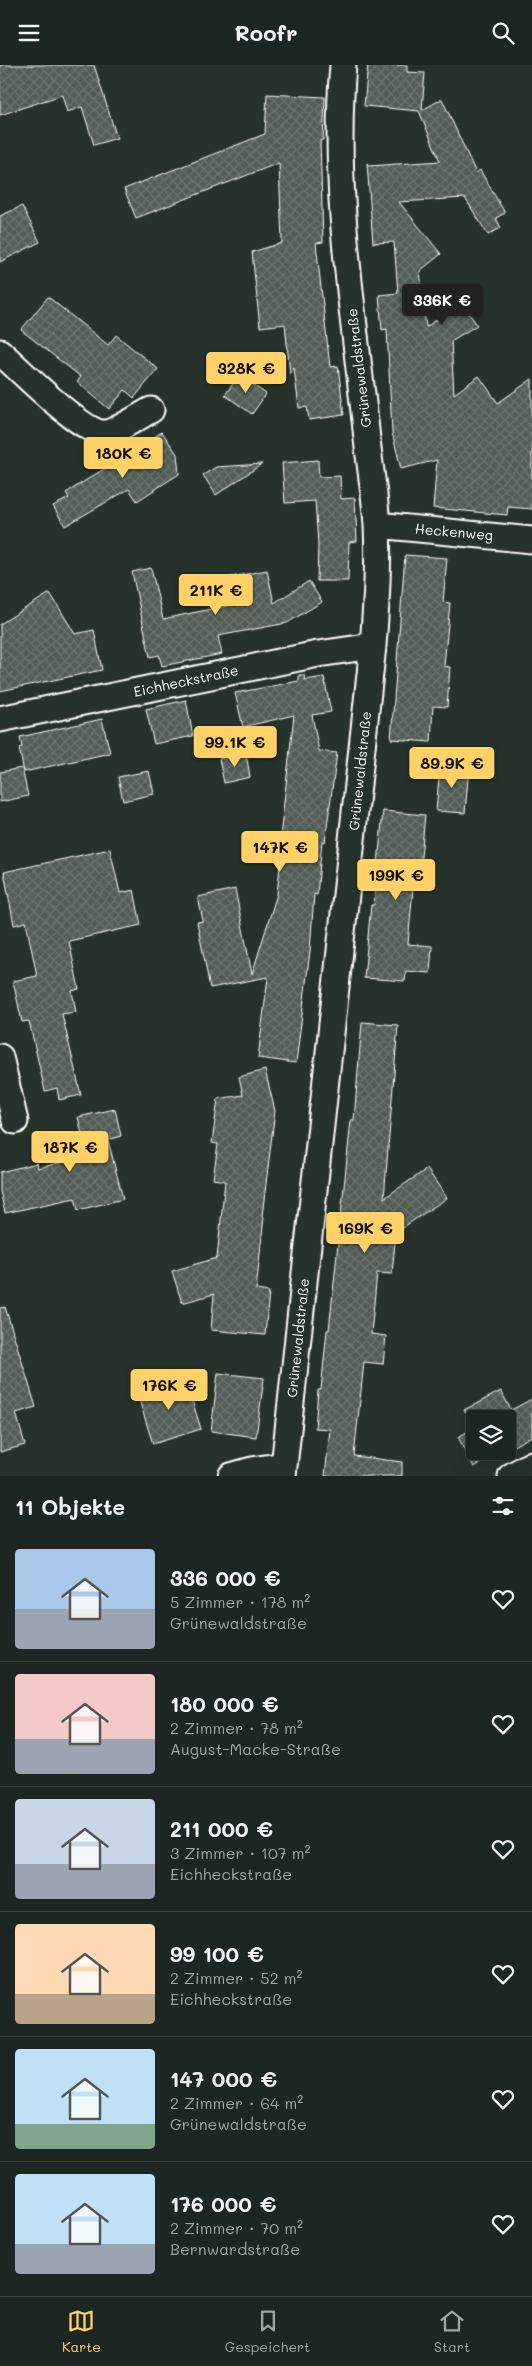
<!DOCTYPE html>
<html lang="de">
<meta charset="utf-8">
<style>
:root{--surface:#1c2622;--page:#29322f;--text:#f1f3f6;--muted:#a0a5a5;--line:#3a4340;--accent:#ffd166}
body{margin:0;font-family:Mali,sans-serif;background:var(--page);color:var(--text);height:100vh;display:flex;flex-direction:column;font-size:19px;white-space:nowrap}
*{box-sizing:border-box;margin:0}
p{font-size:16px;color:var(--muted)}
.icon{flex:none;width:28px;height:28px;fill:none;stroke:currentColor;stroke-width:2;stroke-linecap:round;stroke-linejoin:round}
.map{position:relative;height:1411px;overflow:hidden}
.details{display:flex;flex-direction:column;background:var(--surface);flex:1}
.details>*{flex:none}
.fabs{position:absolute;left:466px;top:1345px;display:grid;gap:10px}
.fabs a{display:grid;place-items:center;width:50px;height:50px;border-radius:5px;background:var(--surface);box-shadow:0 5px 20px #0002,0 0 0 1px var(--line);font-size:25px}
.price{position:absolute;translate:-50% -42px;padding:0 11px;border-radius:5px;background:var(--accent);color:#111;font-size:16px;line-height:32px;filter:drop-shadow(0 1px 2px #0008)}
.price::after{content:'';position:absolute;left:50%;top:30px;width:15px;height:11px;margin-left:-8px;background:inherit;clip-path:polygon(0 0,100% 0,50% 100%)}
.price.current{background:#222;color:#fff}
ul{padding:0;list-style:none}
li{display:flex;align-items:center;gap:15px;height:125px;padding:0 15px}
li+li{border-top:1px solid var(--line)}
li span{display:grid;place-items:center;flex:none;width:140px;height:100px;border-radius:5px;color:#555}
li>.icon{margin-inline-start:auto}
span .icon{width:60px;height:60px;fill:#fffc;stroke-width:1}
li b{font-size:21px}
h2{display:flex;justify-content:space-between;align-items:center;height:60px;padding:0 15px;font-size:21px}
header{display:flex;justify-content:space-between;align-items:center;height:65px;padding:0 15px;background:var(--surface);font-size:22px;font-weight:700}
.dock{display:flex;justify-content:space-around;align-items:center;height:70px;border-top:1px solid var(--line);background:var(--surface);font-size:14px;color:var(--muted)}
.dock a{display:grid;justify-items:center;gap:2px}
.dock .current{color:var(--accent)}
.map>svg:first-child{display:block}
.building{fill:url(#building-cross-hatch);stroke:#fff}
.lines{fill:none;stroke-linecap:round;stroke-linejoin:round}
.street-casing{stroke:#fff;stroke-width:29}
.street{stroke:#26332d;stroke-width:25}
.labels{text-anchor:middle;stroke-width:4;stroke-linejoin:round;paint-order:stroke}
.street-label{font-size:14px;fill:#fff;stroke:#26332d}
</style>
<header><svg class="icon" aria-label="menu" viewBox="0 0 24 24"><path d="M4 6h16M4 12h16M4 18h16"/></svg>Roofr<svg class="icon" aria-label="search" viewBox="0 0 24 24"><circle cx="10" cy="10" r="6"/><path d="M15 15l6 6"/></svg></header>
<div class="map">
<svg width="532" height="1411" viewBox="0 0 532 1411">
<defs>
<pattern id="building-cross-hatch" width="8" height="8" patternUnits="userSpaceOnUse" patternTransform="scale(1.25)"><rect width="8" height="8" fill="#515c57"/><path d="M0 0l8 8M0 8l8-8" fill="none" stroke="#6b7470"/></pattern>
</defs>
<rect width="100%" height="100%" fill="#26332d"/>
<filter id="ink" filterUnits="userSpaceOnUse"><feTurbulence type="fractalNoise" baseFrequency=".02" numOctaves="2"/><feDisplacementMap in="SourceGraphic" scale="10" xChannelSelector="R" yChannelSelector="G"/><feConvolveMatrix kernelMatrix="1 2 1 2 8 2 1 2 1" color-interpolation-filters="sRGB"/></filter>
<g filter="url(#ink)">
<path class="building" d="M0,0H94L117,73L94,80L82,42L67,47L62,30L0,50Z
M368,0H407V7L425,8L422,45L442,34L476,108L480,105L505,148L496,153L501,163L488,170L465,133L399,137L441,189L420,206L426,262L462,238L477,260L451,276L454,329L479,311L498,338L532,314V444L508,442L507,450L433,443L437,395L401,404L392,367L387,264L382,265L379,230L398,228L394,177L373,178L367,98L369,101L440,96L419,46L364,41Z
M267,29L325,32L323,75H320L323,177L316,178L330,302L338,301L344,350L309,355L307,342L299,343L294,303L290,309L285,259L260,262L252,187L282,178L279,98L136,153L124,124L265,69Z
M22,141L40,177L0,197V151Z
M48,232L108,280L116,270L158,304L134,333L125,325L109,344L77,317L81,312L21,265Z
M239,310L266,329L252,349L225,330Z
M162,367L177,389L179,409L137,436L129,424L65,461L53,441L69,433L66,428Z
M318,395L319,412L340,411L341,434L355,433L357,476L349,477L348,516H317L318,479L315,436L285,438L282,398Z
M262,399L216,430L203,410L216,402Z
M405,490L447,493L443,537L450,538L444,601L450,602L447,642L433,641L431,677L391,674Z
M151,503L163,554L231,540L226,513L267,505L274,538L309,516L322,537L287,558L218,571L222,589L162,601L159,590L150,592L132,507Z
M50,528L75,569L94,565L102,605L0,626V559Z
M299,610H304L305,615L324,612L331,647L312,650L319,686L337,688L325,777L322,776L317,830L314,829L310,886L296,998L258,993L268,912L210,923L197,857L203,856L198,832L235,824L252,909L277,829L283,773L280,772L294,650L243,662L235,628L299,616Z
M186,635L193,671L154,679L146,644Z
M102,654L110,688L24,707L19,683L22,682L20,672Z
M246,688L250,712L224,718L219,694Z
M440,701L469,703L465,748L436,746Z
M22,703L28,731L0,737V707Z
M149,706L154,729L123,736L118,712Z
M383,746L425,750L419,813L414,812L408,879L432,881L430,908L406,906L405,916L364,913L371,840H374Z
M110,784L120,828L134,825L141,860L69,876L79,924L72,926L76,947L62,949L81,1030L59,1035L57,1023L45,1026L29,956L22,957L13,916L37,911L26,857L14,860L4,807Z
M362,957L398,960L384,1133L427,1104L447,1133L396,1167L392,1209L377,1208L371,1269L386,1271L383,1299L364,1297L354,1391L402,1397V1411H325L330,1364L315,1363L318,1325H321L327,1265H329L351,1055H354Z
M265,1005L275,1046L262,1151L264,1152L256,1225L269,1227L265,1270L211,1265L214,1229L182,1238L172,1206L217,1193L225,1116L213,1114L218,1079L212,1078L218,1034L243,1030L239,1012Z
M115,1044L121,1071L108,1075L123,1134L78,1145L75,1133L5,1148L0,1126V1107L37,1098L38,1103L87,1091L78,1052Z
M5,1242L36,1342L16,1348L25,1380L0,1387V1243Z
M218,1308L264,1313L256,1372L211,1366Z
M185,1313L201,1364L153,1379L137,1328Z
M501,1326L511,1345L532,1334V1371L508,1384V1354H475V1386H503L474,1402L458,1372L474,1363L464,1345Z"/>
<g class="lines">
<g class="street-casing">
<path id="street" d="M0,287C19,304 84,370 106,368C117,366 140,351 151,345
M377,460L532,475
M0,654L318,589L373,581
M0,992L15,1056
M231,1411L252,1405L284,1400
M283,1411L373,581C376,541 379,501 377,460C375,431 370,402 367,374C354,249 332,125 343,0
M511,1411L532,1399"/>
</g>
<use href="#street" class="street"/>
</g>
</g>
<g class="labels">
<g class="street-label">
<text transform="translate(359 303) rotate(-97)" y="5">Grünewaldstraße</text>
<text transform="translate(454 467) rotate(5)" y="5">Heckenweg</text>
<text transform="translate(186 616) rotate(-12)" y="5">Eichheckstraße</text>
<text transform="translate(360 706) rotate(-84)" y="5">Grünewaldstraße</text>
<text transform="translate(298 1273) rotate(-84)" y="5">Grünewaldstraße</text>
</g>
</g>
</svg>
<div class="fabs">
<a><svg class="icon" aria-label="layers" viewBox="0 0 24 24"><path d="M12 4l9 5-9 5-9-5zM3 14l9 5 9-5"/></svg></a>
</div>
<b class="price current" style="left:442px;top:261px">336K €</b>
<b class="price" style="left:246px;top:329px">328K €</b>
<b class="price" style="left:123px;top:414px">180K €</b>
<b class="price" style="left:216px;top:551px">211K €</b>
<b class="price" style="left:235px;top:703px">99.1K €</b>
<b class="price" style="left:452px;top:724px">89.9K €</b>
<b class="price" style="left:280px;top:808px">147K €</b>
<b class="price" style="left:396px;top:836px">199K €</b>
<b class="price" style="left:70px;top:1108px">187K €</b>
<b class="price" style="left:365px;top:1189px">169K €</b>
<b class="price" style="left:169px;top:1346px">176K €</b>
</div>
<section class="details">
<h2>11 Objekte<svg class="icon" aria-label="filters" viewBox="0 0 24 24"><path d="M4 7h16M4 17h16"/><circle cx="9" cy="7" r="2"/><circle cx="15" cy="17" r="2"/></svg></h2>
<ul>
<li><span style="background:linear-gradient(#a9c7e8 60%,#9aa5b1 0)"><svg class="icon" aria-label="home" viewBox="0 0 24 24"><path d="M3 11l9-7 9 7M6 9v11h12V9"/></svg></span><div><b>336 000 €</b><p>5 Zimmer · 178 m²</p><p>Grünewaldstraße</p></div><svg class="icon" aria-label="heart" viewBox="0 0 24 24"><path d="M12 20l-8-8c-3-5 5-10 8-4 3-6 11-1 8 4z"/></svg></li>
<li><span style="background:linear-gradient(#f6c9c9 65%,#9aa5b1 0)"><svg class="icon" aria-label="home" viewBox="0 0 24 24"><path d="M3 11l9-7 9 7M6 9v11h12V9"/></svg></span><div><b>180 000 €</b><p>2 Zimmer · 78 m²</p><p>August-Macke-Straße</p></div><svg class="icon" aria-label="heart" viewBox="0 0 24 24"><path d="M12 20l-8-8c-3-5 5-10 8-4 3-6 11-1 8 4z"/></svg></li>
<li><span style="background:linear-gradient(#c9d6e8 65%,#9aa5b1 0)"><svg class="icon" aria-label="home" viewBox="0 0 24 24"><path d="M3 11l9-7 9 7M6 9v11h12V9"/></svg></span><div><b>211 000 €</b><p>3 Zimmer · 107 m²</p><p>Eichheckstraße</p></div><svg class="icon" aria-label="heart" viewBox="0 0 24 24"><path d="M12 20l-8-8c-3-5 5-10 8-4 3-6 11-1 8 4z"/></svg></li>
<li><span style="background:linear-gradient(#ffd9b3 70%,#b9a48a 0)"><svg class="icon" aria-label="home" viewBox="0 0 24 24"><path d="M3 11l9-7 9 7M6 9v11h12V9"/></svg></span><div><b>99 100 €</b><p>2 Zimmer · 52 m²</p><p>Eichheckstraße</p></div><svg class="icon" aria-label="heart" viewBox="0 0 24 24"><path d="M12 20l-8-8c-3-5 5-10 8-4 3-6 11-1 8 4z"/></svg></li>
<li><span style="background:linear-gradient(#bfe0f5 75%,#7fa58c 0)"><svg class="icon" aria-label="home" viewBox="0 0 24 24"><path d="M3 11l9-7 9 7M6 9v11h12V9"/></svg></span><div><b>147 000 €</b><p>2 Zimmer · 64 m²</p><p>Grünewaldstraße</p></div><svg class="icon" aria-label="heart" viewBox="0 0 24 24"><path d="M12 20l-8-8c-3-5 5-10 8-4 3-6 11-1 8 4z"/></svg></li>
<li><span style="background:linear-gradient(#bfe0f5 70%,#9aa5b1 0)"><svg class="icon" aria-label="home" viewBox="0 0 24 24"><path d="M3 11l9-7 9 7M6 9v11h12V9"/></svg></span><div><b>176 000 €</b><p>2 Zimmer · 70 m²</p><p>Bernwardstraße</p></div><svg class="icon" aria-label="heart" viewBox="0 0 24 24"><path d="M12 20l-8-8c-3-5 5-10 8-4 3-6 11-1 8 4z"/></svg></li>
</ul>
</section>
<nav class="dock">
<a class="current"><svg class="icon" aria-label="map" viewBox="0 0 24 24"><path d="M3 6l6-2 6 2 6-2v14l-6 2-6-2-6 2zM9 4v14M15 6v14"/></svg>Karte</a>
<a><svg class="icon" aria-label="saved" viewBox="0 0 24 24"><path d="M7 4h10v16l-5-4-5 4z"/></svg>Gespeichert</a>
<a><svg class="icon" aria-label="home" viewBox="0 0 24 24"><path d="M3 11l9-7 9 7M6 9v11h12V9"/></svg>Start</a>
</nav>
